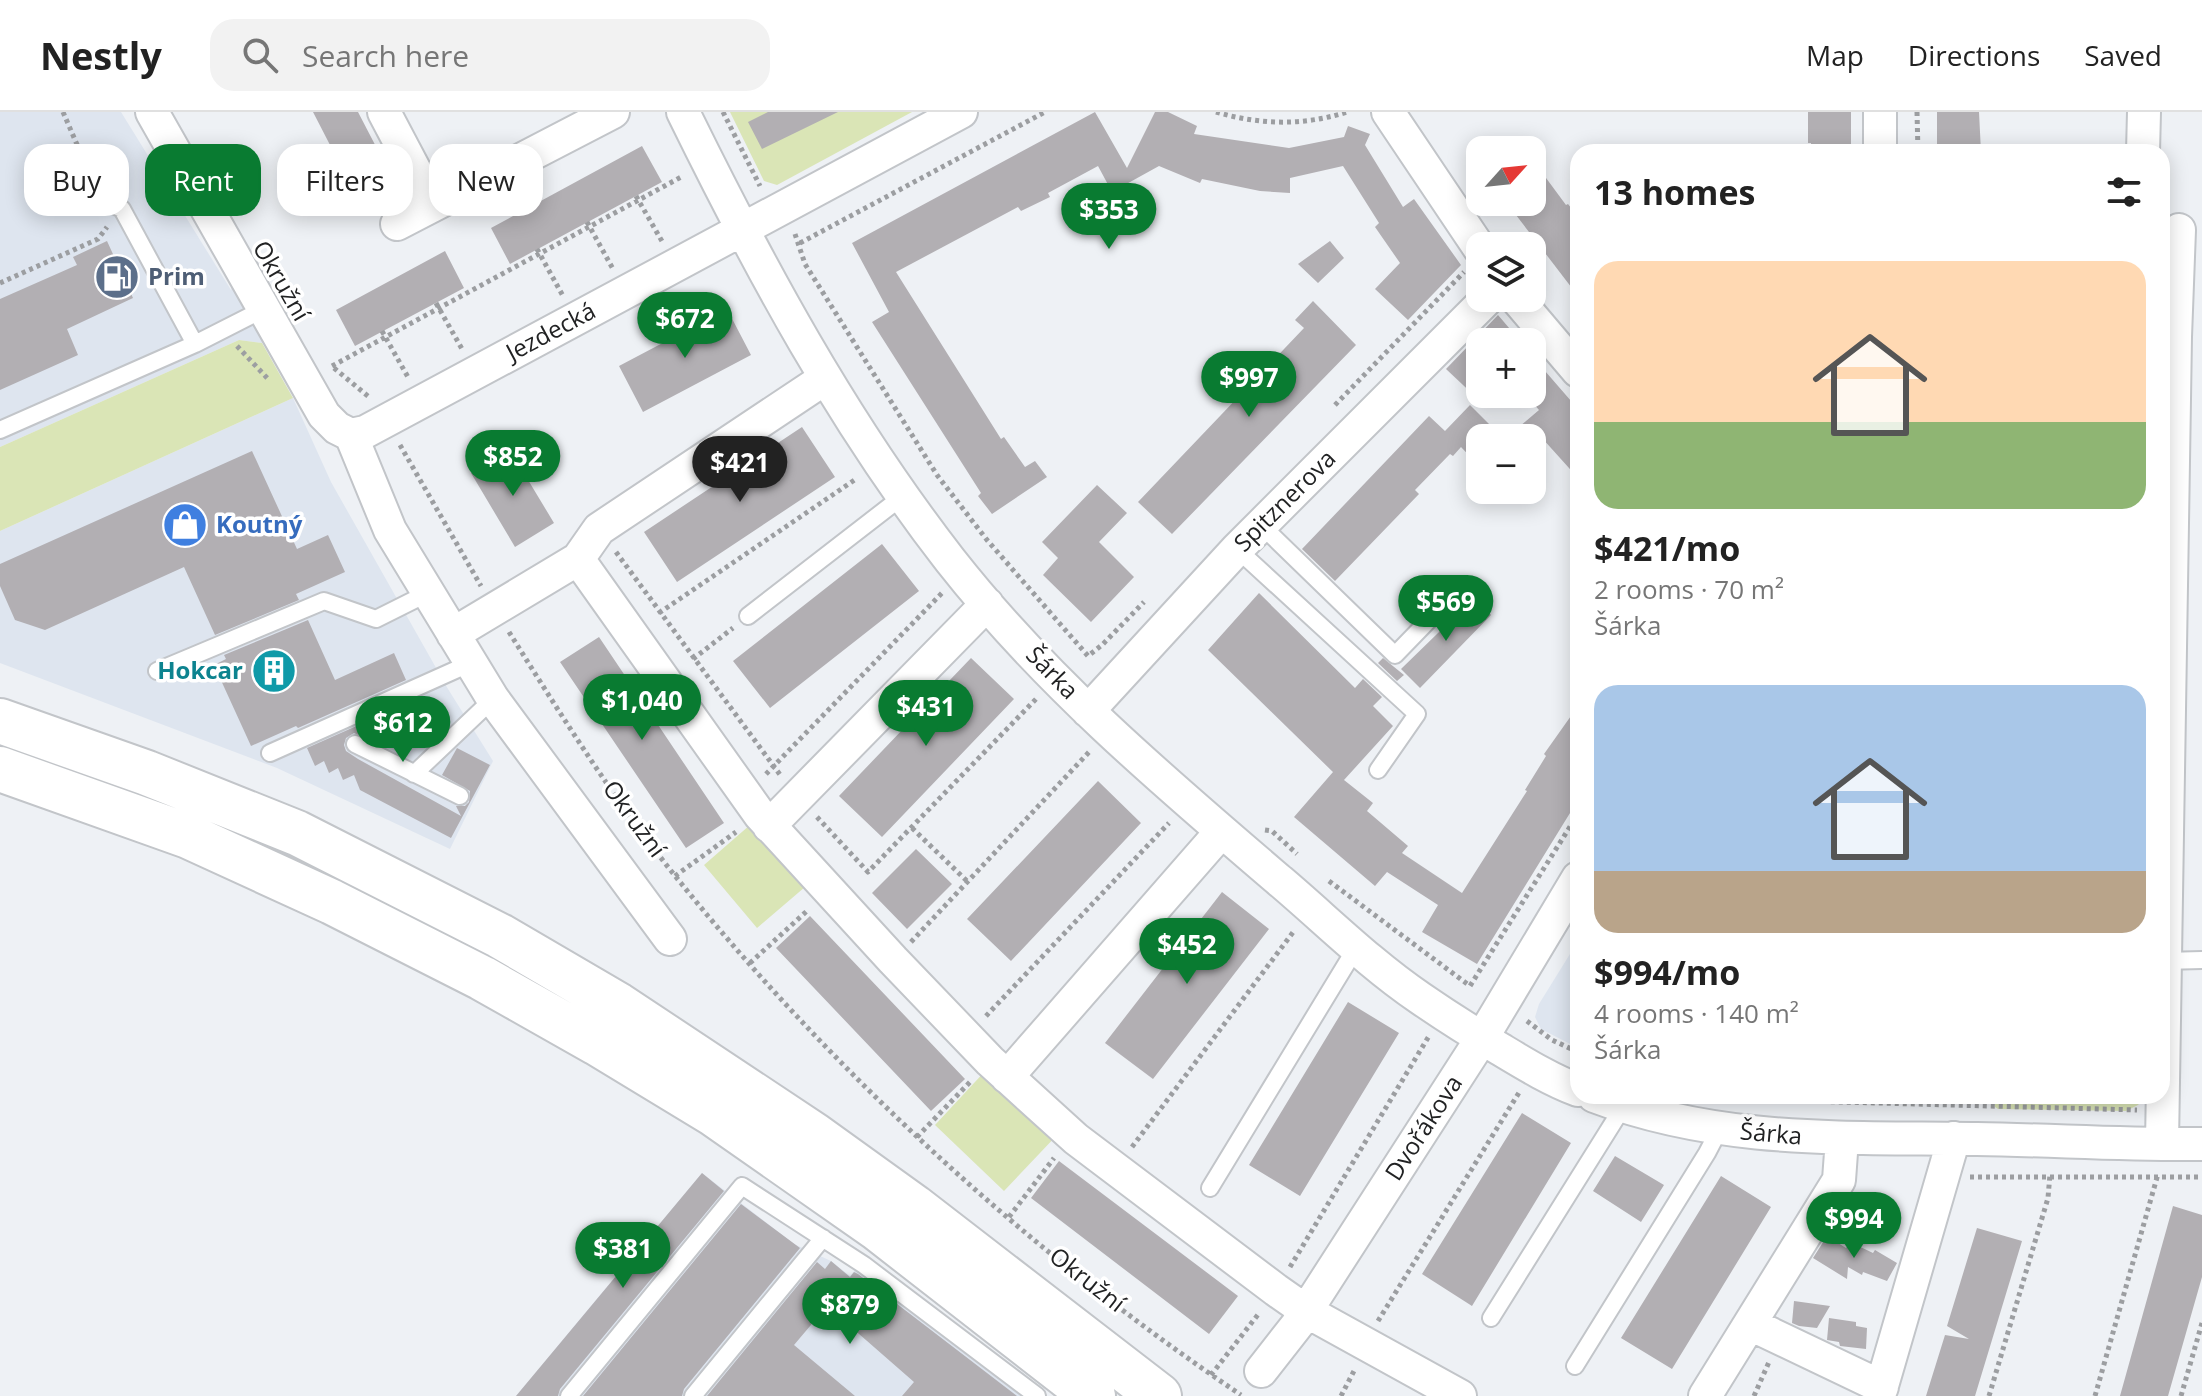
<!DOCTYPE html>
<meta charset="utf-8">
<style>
:root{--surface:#fff;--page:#f2f2f2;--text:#222;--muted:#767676;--line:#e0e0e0;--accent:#097b31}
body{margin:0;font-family:"Open Sans",sans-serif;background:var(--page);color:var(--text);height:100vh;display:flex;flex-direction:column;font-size:30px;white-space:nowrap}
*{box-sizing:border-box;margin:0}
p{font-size:26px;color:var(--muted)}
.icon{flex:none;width:44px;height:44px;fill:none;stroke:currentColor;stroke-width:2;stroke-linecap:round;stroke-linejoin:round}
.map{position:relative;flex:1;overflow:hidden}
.panel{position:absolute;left:1570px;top:32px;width:600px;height:960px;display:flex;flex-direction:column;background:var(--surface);border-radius:24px;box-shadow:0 4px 20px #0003}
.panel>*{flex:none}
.hud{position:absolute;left:24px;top:32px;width:760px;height:72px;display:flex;gap:16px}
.needle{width:52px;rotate:63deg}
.buttons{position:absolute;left:1466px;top:24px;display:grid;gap:16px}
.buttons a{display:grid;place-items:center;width:80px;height:80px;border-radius:16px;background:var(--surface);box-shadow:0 4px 20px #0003;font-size:40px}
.price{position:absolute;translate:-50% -68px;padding:0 18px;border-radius:28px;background:var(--accent);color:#fff;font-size:26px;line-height:52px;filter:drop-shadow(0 2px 4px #0008)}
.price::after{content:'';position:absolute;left:50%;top:48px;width:24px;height:18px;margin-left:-12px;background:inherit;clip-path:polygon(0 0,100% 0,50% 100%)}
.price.selected{background:#222;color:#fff}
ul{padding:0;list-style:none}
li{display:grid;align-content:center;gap:16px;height:424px;padding:0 24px}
li span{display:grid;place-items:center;height:248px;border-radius:24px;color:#555}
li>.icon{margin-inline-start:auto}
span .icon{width:144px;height:144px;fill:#fffc;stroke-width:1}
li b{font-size:34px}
h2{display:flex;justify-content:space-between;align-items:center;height:96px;padding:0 24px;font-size:34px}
.pill{padding:0 28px;border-radius:24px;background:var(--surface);box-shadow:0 4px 20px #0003;font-size:28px;line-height:72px}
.pill.selected{background:var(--accent);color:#fff}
header{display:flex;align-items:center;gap:48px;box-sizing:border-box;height:112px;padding:0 40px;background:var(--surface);border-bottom:2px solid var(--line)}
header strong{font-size:38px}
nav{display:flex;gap:44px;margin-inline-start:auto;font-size:28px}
.search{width:560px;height:72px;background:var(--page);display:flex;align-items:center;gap:20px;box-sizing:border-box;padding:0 28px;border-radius:24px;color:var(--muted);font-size:30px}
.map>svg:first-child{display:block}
.built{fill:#dee5ef}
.green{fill:#dae5b6}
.building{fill:#b2afb3}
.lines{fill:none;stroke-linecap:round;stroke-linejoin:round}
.lane-casing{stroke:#c2c5c9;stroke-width:20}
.street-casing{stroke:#c2c5c9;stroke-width:36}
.highway-casing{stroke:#c2c5c9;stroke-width:48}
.path{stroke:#9c9ea1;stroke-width:5;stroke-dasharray:4 4;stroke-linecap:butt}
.lane{stroke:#fff;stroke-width:16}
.street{stroke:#fff;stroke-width:32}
.highway{stroke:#fff;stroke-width:44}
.labels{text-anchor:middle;stroke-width:7;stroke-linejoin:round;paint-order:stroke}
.service-label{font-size:24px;font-weight:bold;fill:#4e5e75;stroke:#fff;text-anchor:start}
.street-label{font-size:24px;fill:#212223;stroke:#fff}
.shop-label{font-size:24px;font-weight:bold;fill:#366cbe;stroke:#fff;text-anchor:start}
.culture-label{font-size:24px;font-weight:bold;fill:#0d838f;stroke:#fff;text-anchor:end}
</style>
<header>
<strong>Nestly</strong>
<div class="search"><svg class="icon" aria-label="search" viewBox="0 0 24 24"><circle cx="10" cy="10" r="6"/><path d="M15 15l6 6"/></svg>Search here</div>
<nav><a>Map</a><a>Directions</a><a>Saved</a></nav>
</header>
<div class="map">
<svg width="2202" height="1284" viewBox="0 0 2202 1284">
<rect width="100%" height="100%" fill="#eef1f5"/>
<path class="built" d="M0,0H121L231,178L237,150L285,234L239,228L0,335Z
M293,286L331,370L448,577L493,649L450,737L277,656L0,551V419Z
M1578,829V936L1541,917L1535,905L1539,892Z
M1751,984H1959L1958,991Z
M702,1061L794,1132L831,1149L850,1164L858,1155L893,1180L1021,1284H516Z"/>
<path class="green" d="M730,0H912L777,73L764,69Z
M239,228L262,231L293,286L0,419V335Z
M758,706L812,769L757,816L704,753Z
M988,956L1058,1022L1004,1079L935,1013Z
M1994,984H2145L2138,993L2126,999L1998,997L1995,995Z"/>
<path class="building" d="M313,0H358L398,77L362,95Z
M768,0H838L762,37L748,10Z
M1095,0L1127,56L1155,0H1168L1197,14L1194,22L1289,36L1344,25L1348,14L1370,22L1365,33L1403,95L1414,87L1461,153L1408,208L1375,177L1400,151L1375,115L1379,111L1343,54L1290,66V81L1260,79L1202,67L1200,71L1159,54L1112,80L1098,54L1048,81L1050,85L1021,99L1018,95L896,160L1001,327L1004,325L1025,355L1035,349L1047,365L992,402L978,384L981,381L872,210L889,200L852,131Z
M1808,0H1851V40H1811V31H1808Z
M1937,0H1979L1981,40H1937Z
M642,34L662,70L510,152L491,116Z
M1532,47L1566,93L1568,92L1578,105V184L1506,90H1532Z
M107,129L133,186L67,217L78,243L0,278V187L77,153L73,145Z
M1330,129L1344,146L1318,171L1298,152Z
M445,139L464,176L355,234L336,198Z
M1313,189L1356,233L1172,422L1138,390L1304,216L1295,208Z
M727,197L751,243L643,300L619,254Z
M1498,203L1521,230H1480V289L1446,257Z
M1532,244L1578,297V366L1542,326H1506L1539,298L1532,290Z
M1470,293L1503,326H1480V355L1461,335L1453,344L1450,342L1415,378L1419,382L1335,469L1302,437L1429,304L1445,319Z
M802,315L835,365L677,470L644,420Z
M510,338L554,411L515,435L471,361Z
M252,339L297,437L328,423L345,460L296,482L299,488L215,523L184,455L45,518L15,508L0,474V452Z
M1097,373L1127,401L1099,430L1134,465L1091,510L1043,463L1058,446L1042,430Z
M882,432L919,479L770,596L733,549Z
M1259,481L1355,576L1363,567L1382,585L1373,594L1393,614L1344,668L1373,691L1367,699L1408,734L1402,741L1462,781L1527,679L1525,678L1546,644L1544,642L1578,594V688L1477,852L1422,820L1438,793L1387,760L1375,774L1294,705L1333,660L1335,662L1208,538Z
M1475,485L1491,503L1420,576L1401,557Z
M308,508L335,568L394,541L406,568L298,616L296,614L251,634L214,553L226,547L224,543Z
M599,525L724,711L686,736L560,550Z
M971,546L1014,587L882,725L839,684Z
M1383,546L1404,563L1397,569L1378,551Z
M433,586L447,615L437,625L426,630L421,619L385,635L354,621L346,626L344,633L346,639L358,647L461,704L456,694H465L469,690L470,679L442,663L457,636L490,653L451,726L360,678L354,663L343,668L338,656L329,661L324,649L315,654L307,636L415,588L417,593Z
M1098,669L1141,711L1011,849L967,807Z
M916,737L952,772L907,817L872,781Z
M1222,780L1269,817L1153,967L1105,931Z
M810,804L965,967L931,999L776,836Z
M1348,890L1399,921L1300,1084L1249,1053Z
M1522,1001L1571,1031L1472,1194L1422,1162Z
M1615,1044L1664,1073L1641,1110L1593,1079Z
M1059,1049L1238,1184L1209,1222L1031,1086Z
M702,1061L724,1079L560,1277L558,1284H516Z
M1721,1064L1771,1095L1672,1257L1621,1226Z
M741,1092L800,1136L684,1277L682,1284H583Z
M2173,1094L2202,1103V1165L2168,1284H2120Z
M1977,1116L2022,1129L1975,1284H1926L1945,1223L1969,1227L1947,1214Z
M1827,1124L1846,1136L1850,1130L1873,1141L1875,1138L1897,1151L1887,1169L1863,1160L1862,1163L1848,1155L1847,1167L1813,1146Z
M831,1149L850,1165L854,1160L858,1162L1017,1284H902L914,1270L827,1194L794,1233L855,1284H707L817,1150L825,1157Z
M1794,1189L1830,1194L1817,1216L1799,1214L1792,1211Z
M1829,1206L1856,1210V1214L1867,1216L1866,1237L1840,1234L1839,1230L1827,1228Z"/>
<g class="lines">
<g class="lane-casing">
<path id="lane" d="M98,85L122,97L195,232
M0,318L195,232L264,197
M1261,413L1395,543L1457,479
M1237,437L1417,602L1378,658
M748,504L903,384
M157,559L324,489L376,507L428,481
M355,632L460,684
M270,641L471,551
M414,662L493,587
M2164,849L2202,848
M1210,1076L1356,836
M1491,1206L1623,995
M1575,1254L1707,1041L1719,1018
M569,1284L742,1074L864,1153L1037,1284
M693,1284L823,1126"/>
</g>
<g class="street-casing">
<path id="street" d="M152,0L324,303L337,316L351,323L390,418L493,587L670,827
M384,0L433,93
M683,0C760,157 842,309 950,448C1045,569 1163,669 1280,769C1326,808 1370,852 1420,886C1446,904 1473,921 1500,937C1525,952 1551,968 1578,978
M1388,0L1480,137
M1880,0V40
M2143,40L2144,0
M397,112L613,0
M1516,186L1578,259
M351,323L365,320L961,0
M578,447L760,703L893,848L990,949L1076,1027L1276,1178L1306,1199L1460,1284
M453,522L578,447L599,417L824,267
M1088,599L1237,437L1488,186
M769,714L987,492
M1007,965L1221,720
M1594,984C1721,1032 1844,1025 1977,1027C2052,1028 2127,1033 2202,1032
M2162,1032L2175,225L2179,118
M1750,1212L1882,1275
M1261,1259L1297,1213L1482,926L1578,766
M1705,1284L1839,1068L1842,1027
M1879,1284L1954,1026"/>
</g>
<g class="highway-casing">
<path id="highway" d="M0,609L147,661L297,721L500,824L618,893L814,1023L914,1095L1159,1284
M0,657L188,724L332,790L482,866L597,931L714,1002L877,1116L1093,1284"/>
</g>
<path class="path" d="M63,0L91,65
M723,0L760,74
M1216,0C1260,13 1303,14 1347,0
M1917,0L1918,40
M636,84L663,131
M587,110L613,157
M795,122L805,152L937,363L987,428L1088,544L1102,533L1144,490
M800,131L1045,0
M537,137L563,184
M0,171L98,127L107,115
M436,191L462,237
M382,219L409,267
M237,234L269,268
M332,254L683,64
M334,256L369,285
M1335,293L1464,160
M400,333L481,474
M616,440L781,664
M659,501L856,367
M509,520C561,603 614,688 676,765C837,965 1029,1140 1241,1283
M693,547L733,516
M766,662L943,480
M817,705L868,760L1037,586
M912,716L969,771
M1265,718L1272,719L1297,742
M675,764L736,720
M1329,769L1470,874L1578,702
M911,830L1090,639
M750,851L808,798
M986,904L1169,711
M1527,909L1552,928L1578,940
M1727,984L1805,989L2137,998
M917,1025L970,970
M1132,1035L1294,819
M1970,1065H2202
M1009,1105L1054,1046
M1290,1155L1429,924
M1378,1209L1520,979
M1211,1263L1260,1200
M1341,1284L1355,1257
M1754,1284L1769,1250
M1989,1284L2048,1086L2050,1062
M2095,1284L2158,1062
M2181,1284L2202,1211"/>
<use href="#lane" class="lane"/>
<use href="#street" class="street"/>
<use href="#highway" class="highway"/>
</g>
<defs>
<g id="fuel-disc" transform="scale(2.3)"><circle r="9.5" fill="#5c6f8a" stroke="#fff"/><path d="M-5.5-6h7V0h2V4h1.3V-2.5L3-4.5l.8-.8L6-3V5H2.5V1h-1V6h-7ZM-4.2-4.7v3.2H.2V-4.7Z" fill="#fff"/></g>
<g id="shop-disc" transform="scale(2.3)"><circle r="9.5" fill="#3f7fe0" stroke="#fff"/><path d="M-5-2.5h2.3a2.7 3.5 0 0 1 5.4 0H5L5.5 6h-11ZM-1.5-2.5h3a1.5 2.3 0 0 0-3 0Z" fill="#fff"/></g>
<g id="building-disc" transform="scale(2.3)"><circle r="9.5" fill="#0f9aa8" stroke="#fff"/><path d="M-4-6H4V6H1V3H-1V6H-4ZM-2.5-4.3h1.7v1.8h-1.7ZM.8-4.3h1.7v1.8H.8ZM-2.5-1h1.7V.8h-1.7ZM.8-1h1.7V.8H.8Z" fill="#fff"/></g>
</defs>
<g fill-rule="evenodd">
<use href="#fuel-disc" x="117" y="165"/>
<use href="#shop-disc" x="185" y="413"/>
<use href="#building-disc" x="274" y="559"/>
</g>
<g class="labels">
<g class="service-label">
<text x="148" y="173">Prim</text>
</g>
<g class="street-label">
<text transform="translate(281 169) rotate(60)" y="8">Okružní</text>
<text transform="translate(551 220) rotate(-28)" y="8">Jezdecká</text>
<text transform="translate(1285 389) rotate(-45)" y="8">Spitznerova</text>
<text transform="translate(1052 561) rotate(46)" y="8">Šárka</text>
<text transform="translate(634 707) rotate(54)" y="8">Okružní</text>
<text transform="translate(1424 1016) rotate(-57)" y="8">Dvořákova</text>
<text transform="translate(1771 1022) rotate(5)" y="8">Šárka</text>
<text transform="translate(1087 1168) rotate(38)" y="8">Okružní</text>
</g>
<g class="shop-label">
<text x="216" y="421">Koutný</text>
</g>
<g class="culture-label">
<text x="243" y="567">Hokcar</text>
</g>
</g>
</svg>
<div class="buttons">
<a><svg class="needle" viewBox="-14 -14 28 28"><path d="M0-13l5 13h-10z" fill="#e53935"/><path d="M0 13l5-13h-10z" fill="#767676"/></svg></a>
<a><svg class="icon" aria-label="layers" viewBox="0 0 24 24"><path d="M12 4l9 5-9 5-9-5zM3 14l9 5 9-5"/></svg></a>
<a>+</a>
<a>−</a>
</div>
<b class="price" style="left:1109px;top:139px">$353</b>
<b class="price" style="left:685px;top:248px">$672</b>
<b class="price" style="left:1249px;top:307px">$997</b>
<b class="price" style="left:513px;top:386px">$852</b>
<b class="price selected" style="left:740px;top:392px">$421</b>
<b class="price" style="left:1446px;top:531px">$569</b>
<b class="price" style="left:642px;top:630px">$1,040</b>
<b class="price" style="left:926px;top:636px">$431</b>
<b class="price" style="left:403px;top:652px">$612</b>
<b class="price" style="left:1187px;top:874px">$452</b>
<b class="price" style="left:1854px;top:1148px">$994</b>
<b class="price" style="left:623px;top:1178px">$381</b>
<b class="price" style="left:850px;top:1234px">$879</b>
<div class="hud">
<a class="pill">Buy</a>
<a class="pill selected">Rent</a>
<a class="pill">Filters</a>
<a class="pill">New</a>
</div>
<section class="panel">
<h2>13 homes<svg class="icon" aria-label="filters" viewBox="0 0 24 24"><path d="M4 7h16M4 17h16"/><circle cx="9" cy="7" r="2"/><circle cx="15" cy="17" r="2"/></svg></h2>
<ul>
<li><span style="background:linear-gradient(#ffd9b3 65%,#8fb573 0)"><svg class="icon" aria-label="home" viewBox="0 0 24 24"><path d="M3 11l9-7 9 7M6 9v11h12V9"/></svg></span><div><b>$421/mo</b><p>2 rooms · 70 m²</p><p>Šárka</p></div></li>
<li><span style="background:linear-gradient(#a9c7e8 75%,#b9a48a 0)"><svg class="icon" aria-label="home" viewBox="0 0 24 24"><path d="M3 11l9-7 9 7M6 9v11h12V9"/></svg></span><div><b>$994/mo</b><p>4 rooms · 140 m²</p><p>Šárka</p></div></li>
</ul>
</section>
</div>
